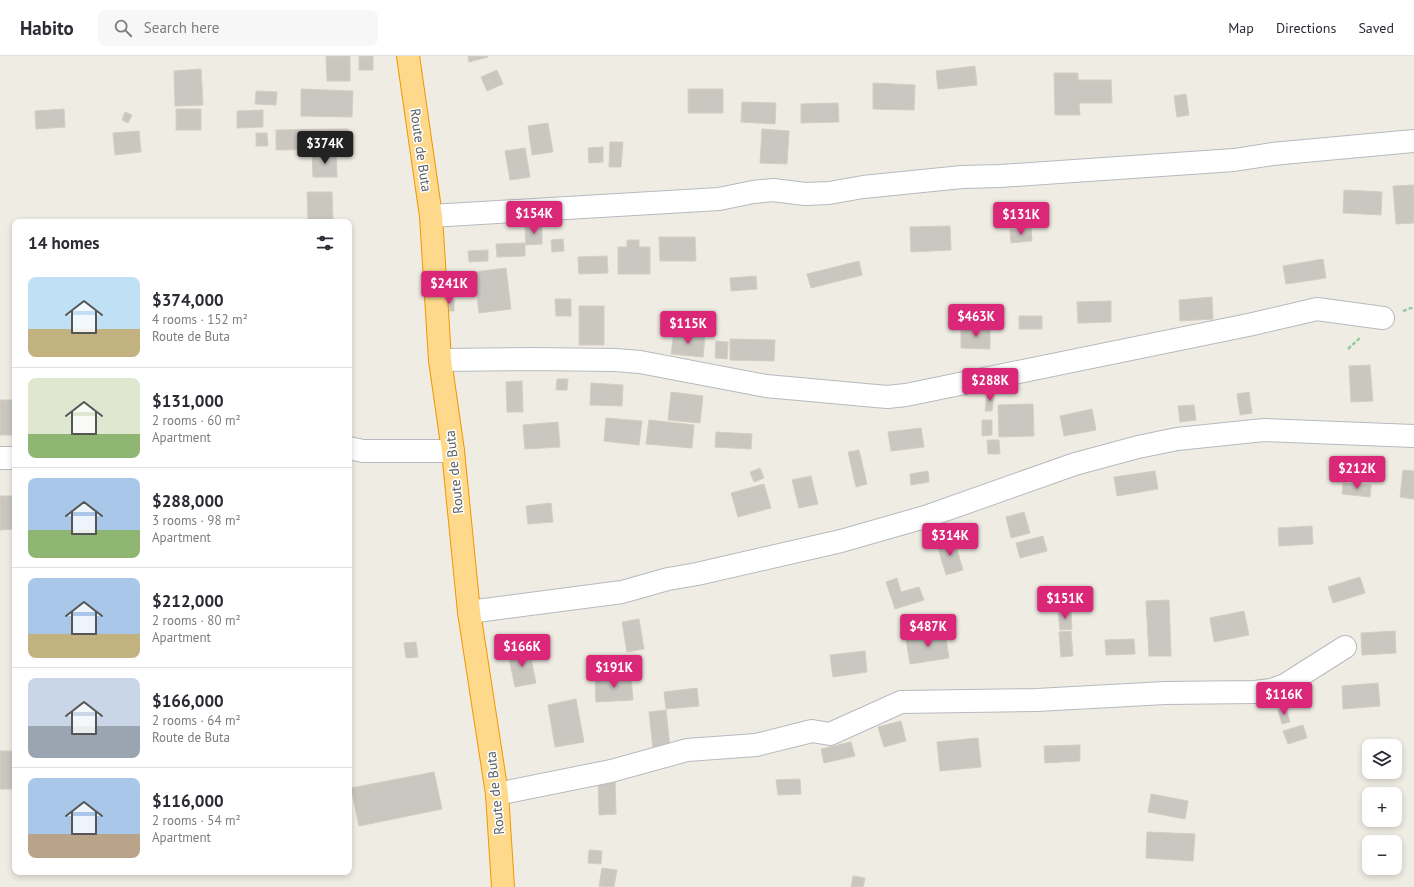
<!DOCTYPE html>
<meta charset="utf-8">
<style>
:root{--surface:#fff;--page:#f7f7f7;--text:#2b2b33;--muted:#7c7c81;--line:#e1e1e2;--accent:#db2777}
body{margin:0;font-family:"PT Sans",sans-serif;background:var(--page);color:var(--text);height:100vh;display:flex;flex-direction:column;font-size:15px;white-space:nowrap}
*{box-sizing:border-box;margin:0}
p{font-size:13px;color:var(--muted)}
.icon{flex:none;width:22px;height:22px;fill:none;stroke:currentColor;stroke-width:2;stroke-linecap:round;stroke-linejoin:round}
.map{position:relative;flex:1;overflow:hidden}
.drawer{position:absolute;left:12px;top:163px;width:340px;height:656px;display:flex;flex-direction:column;background:var(--surface);border-radius:8px;box-shadow:0 2px 6px #0003}
.drawer>*{flex:none}
.buttons{position:absolute;left:1362px;top:683px;display:grid;gap:8px}
.buttons a{display:grid;place-items:center;width:40px;height:40px;border-radius:8px;background:var(--surface);box-shadow:0 2px 6px #0003;font-size:20px}
.price{position:absolute;translate:-50% -34px;padding:0 9px;border-radius:4px;background:var(--accent);color:#fff;font-size:13px;line-height:26px;filter:drop-shadow(0 1px 2px #0008)}
.price::after{content:'';position:absolute;left:50%;top:24px;width:12px;height:9px;margin-left:-6px;background:inherit;clip-path:polygon(0 0,100% 0,50% 100%)}
.price.active{background:#222;color:#fff}
ul{padding:0;list-style:none}
li{display:flex;align-items:center;gap:12px;height:100px;padding:0 16px}
li+li{border-top:1px solid var(--line)}
li span{display:grid;place-items:center;flex:none;width:112px;height:80px;border-radius:8px;color:#555}
li>.icon{margin-inline-start:auto}
span .icon{width:48px;height:48px;fill:#fffc;stroke-width:1}
li b{font-size:17px}
h2{display:flex;justify-content:space-between;align-items:center;height:48px;padding:0 16px;font-size:17px}
header{display:flex;align-items:center;gap:24px;box-sizing:border-box;height:56px;padding:0 20px;background:var(--surface);border-bottom:1px solid var(--line)}
header strong{font-size:19px}
nav{display:flex;gap:22px;margin-inline-start:auto;font-size:14px}
.search{width:280px;height:36px;background:var(--page);display:flex;align-items:center;gap:10px;box-sizing:border-box;padding:0 14px;border-radius:8px;color:var(--muted);font-size:15px}
.map>svg:first-child{display:block}
.building{fill:#cac7c0;stroke:#d5cdc1}
.lines{fill:none;stroke-linecap:round;stroke-linejoin:round}
.street-casing{stroke:#b6babf;stroke-width:24}
.highway-casing{stroke:#f39500;stroke-width:24}
.path{stroke:#96cba1;stroke-width:2.5;stroke-dasharray:4 2;stroke-linecap:butt}
.street{stroke:#fff;stroke-width:22}
.highway{stroke:#ffd98b;stroke-width:22}
.labels{text-anchor:middle;stroke-width:3;stroke-linejoin:round;paint-order:stroke}
.street-label{font-size:14px;fill:#5b6165;stroke:#fff}
</style>
<header>
<strong>Habito</strong>
<div class="search"><svg class="icon" aria-label="search" viewBox="0 0 24 24"><circle cx="10" cy="10" r="6"/><path d="M15 15l6 6"/></svg>Search here</div>
<nav><a>Map</a><a>Directions</a><a>Saved</a></nav>
</header>
<div class="map">
<svg width="1414" height="831" viewBox="0 0 1414 831">
<rect width="100%" height="100%" fill="#efece3"/>
<path class="building" d="M326,0H350V25H327Z
M359,0H373V14H359Z
M468,0H488V1L469,6Z
M975,10L977,29L938,33L936,15Z
M201,13L203,49L175,50L174,15Z
M497,14L503,28L487,35L481,21Z
M1054,17H1078V24H1111L1112,47H1079L1080,59H1055Z
M873,27L915,29L914,54L873,53Z
M301,33L353,35L352,61L301,60Z
M688,33H723V57H688Z
M256,35L277,36L276,49L255,48Z
M1186,38L1189,59L1177,61L1174,40Z
M742,46L776,47L775,68L741,66Z
M838,47L839,66L801,67V48Z
M64,53L65,71L36,73L35,55Z
M176,53H201V74H176Z
M263,54V71L237,72V55Z
M125,56L132,59L128,67L122,64Z
M548,67L553,96L532,99L528,70Z
M348,73V93L276,94V74Z
M762,73L789,75L787,108L760,107Z
M139,75L141,96L115,99L113,77Z
M256,77H267L268,90H256Z
M610,86H623L621,111H609Z
M603,91V106L589,107L588,92Z
M525,92L530,121L510,124L505,95Z
M336,96L337,121H313L312,97Z
M1414,129V167L1396,168L1393,130Z
M1344,134L1382,136L1381,159L1343,157Z
M307,136H332L333,166H308Z
M542,169V188L526,189L525,170Z
M950,170L951,194L911,196L910,171Z
M1031,172L1032,185L1011,187L1010,174Z
M659,181H695L696,205H660Z
M563,183L564,195L552,196L551,184Z
M627,184H639V191H650V218H618V191H627Z
M525,187V200L497,201L496,188Z
M488,194V205L469,206L468,195Z
M607,200L608,217L579,218L578,201Z
M1323,203L1326,222L1286,228L1283,210Z
M859,205L862,219L811,232L807,218Z
M506,212L511,253L479,257L474,216Z
M756,220L757,233L731,235L730,222Z
M1212,241L1213,263L1180,265L1179,244Z
M443,243H454V255H444Z
M555,243H571V260H556Z
M1111,245V266L1078,267L1077,246Z
M579,250H604V289H579Z
M1019,260H1042V273H1019Z
M961,272H990V293L961,292Z
M674,276L705,280L703,301L671,298Z
M730,283L775,284L774,305L730,304Z
M716,285L728,286L727,303L715,302Z
M1370,309L1373,345L1351,346L1349,310Z
M557,323H568L567,334H556Z
M522,325L523,356H507L506,326Z
M591,327L623,329L622,350L590,349Z
M671,336L703,340L700,367L668,364Z
M1249,336L1252,357L1240,359L1237,338Z
M987,338H994L992,355H985Z
M0,344H15V374H13V379H0Z
M1033,348L1034,380L999,381L998,349Z
M1194,349L1196,364L1180,366L1178,350Z
M1092,353L1096,374L1064,380L1060,360Z
M606,362L642,365L639,389L604,385Z
M649,364L694,369L692,392L646,388Z
M982,364H992V379L982,380Z
M558,366L560,391L525,393L523,369Z
M921,372L924,391L891,395L888,376Z
M716,376L752,378L751,393L715,391Z
M987,384H999L1000,398H988Z
M859,394L867,428L856,431L848,396Z
M760,412L764,422L754,426L750,416Z
M1403,414L1414,415V443L1400,441Z
M928,415L929,426L911,429L910,418Z
M1155,415L1158,433L1117,440L1114,421Z
M811,420L818,448L799,452L792,424Z
M1343,427L1371,429L1370,441L1342,438Z
M764,428L771,452L738,461L731,437Z
M0,440H15V473L0,474Z
M551,447L553,466L528,468L526,450Z
M1024,456L1030,477L1011,482L1006,461Z
M1312,470L1313,488L1279,490L1278,472Z
M1043,480L1047,495L1020,502L1016,487Z
M954,483L963,514L946,519L937,488Z
M1360,521L1365,537L1333,547L1328,531Z
M897,522L901,536L919,531L924,544L895,553L886,526Z
M1169,544L1171,600H1149L1146,545Z
M1058,555H1071L1072,573L1060,574Z
M1244,555L1249,579L1214,586L1210,562Z
M639,563L644,593L627,596L622,566Z
M1071,575L1073,600L1061,601L1059,576Z
M1395,575L1396,597L1362,599L1361,577Z
M945,576L949,602L910,608L906,583Z
M1134,583L1135,598L1106,599L1105,584Z
M416,586L418,601L406,602L404,587Z
M529,592L536,627L515,631L508,597Z
M865,595L867,616L833,621L830,599Z
M631,620L633,644L596,646L595,622Z
M1378,627L1380,650L1343,653L1342,630Z
M697,632L699,650L666,653L664,636Z
M576,643L584,686L555,691L548,649Z
M1286,652L1290,666L1282,668L1278,654Z
M666,654L670,691L653,693L649,656Z
M901,665L906,685L884,691L878,671Z
M1303,669L1307,682L1288,688L1283,675Z
M978,682L981,711L940,715L937,686Z
M851,686L855,700L824,707L821,693Z
M1080,689V705L1045,707L1044,690Z
M0,695H15V733H0Z
M434,716L442,753L359,770L351,732Z
M800,723L801,738L778,739L776,724Z
M615,724L616,758L599,759L598,725Z
M1151,738L1188,745L1185,763L1148,756Z
M1147,776L1195,778L1193,805L1146,802Z
M589,794L602,795L601,808L588,807Z
M602,812L617,814L614,831L599,830Z
M853,820L865,822L863,831H851Z"/>
<g class="lines">
<g class="street-casing">
<path id="street" d="M431,160L719,143L753,136L773,134L805,138L829,137L863,131L962,121L1000,120L1234,104L1272,98L1414,85
M440,304L532,303L615,304L640,306L766,330L887,341L906,339L1253,268L1317,253L1383,262
M349,392L363,395H453
M0,402H15
M469,556L622,536L668,523L697,518L841,485L925,461L1075,408L1138,391L1177,383L1264,374L1414,380
M497,738L611,715L687,694L756,689L812,675L830,678L901,646L1037,644L1165,637L1255,636L1271,634L1285,629L1345,591"/>
</g>
<g class="highway-casing">
<path id="highway" d="M408,0L431,160L440,304L453,395L469,556L497,738L503,831"/>
</g>
<path class="path" d="M1403,255L1414,251
M1348,293L1361,281"/>
<use href="#street" class="street"/>
<use href="#highway" class="highway"/>
</g>
<g class="labels">
<g class="street-label">
<text transform="translate(421 94) rotate(82)" y="5">Route de Buta</text>
<text transform="translate(454 416) rotate(-96)" y="5">Route de Buta</text>
<text transform="translate(495 737) rotate(-96)" y="5">Route de Buta</text>
</g>
</g>
</svg>
<div class="buttons">
<a><svg class="icon" aria-label="layers" viewBox="0 0 24 24"><path d="M12 4l9 5-9 5-9-5zM3 14l9 5 9-5"/></svg></a>
<a>+</a>
<a>−</a>
</div>
<b class="price active" style="left:325px;top:109px">$374K</b>
<b class="price" style="left:534px;top:179px">$154K</b>
<b class="price" style="left:1021px;top:180px">$131K</b>
<b class="price" style="left:449px;top:249px">$241K</b>
<b class="price" style="left:976px;top:282px">$463K</b>
<b class="price" style="left:688px;top:289px">$115K</b>
<b class="price" style="left:990px;top:346px">$288K</b>
<b class="price" style="left:1357px;top:434px">$212K</b>
<b class="price" style="left:950px;top:501px">$314K</b>
<b class="price" style="left:1065px;top:564px">$151K</b>
<b class="price" style="left:928px;top:592px">$487K</b>
<b class="price" style="left:522px;top:612px">$166K</b>
<b class="price" style="left:614px;top:633px">$191K</b>
<b class="price" style="left:1284px;top:660px">$116K</b>
<section class="drawer">
<h2>14 homes<svg class="icon" aria-label="filters" viewBox="0 0 24 24"><path d="M4 7h16M4 17h16"/><circle cx="9" cy="7" r="2"/><circle cx="15" cy="17" r="2"/></svg></h2>
<ul>
<li><span style="background:linear-gradient(#bfe0f5 65%,#c2b280 0)"><svg class="icon" aria-label="home" viewBox="0 0 24 24"><path d="M3 11l9-7 9 7M6 9v11h12V9"/></svg></span><div><b>$374,000</b><p>4 rooms · 152 m²</p><p>Route de Buta</p></div></li>
<li><span style="background:linear-gradient(#dfe7d0 70%,#8fb573 0)"><svg class="icon" aria-label="home" viewBox="0 0 24 24"><path d="M3 11l9-7 9 7M6 9v11h12V9"/></svg></span><div><b>$131,000</b><p>2 rooms · 60 m²</p><p>Apartment</p></div></li>
<li><span style="background:linear-gradient(#a9c7e8 65%,#8fb573 0)"><svg class="icon" aria-label="home" viewBox="0 0 24 24"><path d="M3 11l9-7 9 7M6 9v11h12V9"/></svg></span><div><b>$288,000</b><p>3 rooms · 98 m²</p><p>Apartment</p></div></li>
<li><span style="background:linear-gradient(#a9c7e8 70%,#c2b280 0)"><svg class="icon" aria-label="home" viewBox="0 0 24 24"><path d="M3 11l9-7 9 7M6 9v11h12V9"/></svg></span><div><b>$212,000</b><p>2 rooms · 80 m²</p><p>Apartment</p></div></li>
<li><span style="background:linear-gradient(#c9d6e8 60%,#9aa5b1 0)"><svg class="icon" aria-label="home" viewBox="0 0 24 24"><path d="M3 11l9-7 9 7M6 9v11h12V9"/></svg></span><div><b>$166,000</b><p>2 rooms · 64 m²</p><p>Route de Buta</p></div></li>
<li><span style="background:linear-gradient(#a9c7e8 70%,#b9a48a 0)"><svg class="icon" aria-label="home" viewBox="0 0 24 24"><path d="M3 11l9-7 9 7M6 9v11h12V9"/></svg></span><div><b>$116,000</b><p>2 rooms · 54 m²</p><p>Apartment</p></div></li>
</ul>
</section>
</div>
